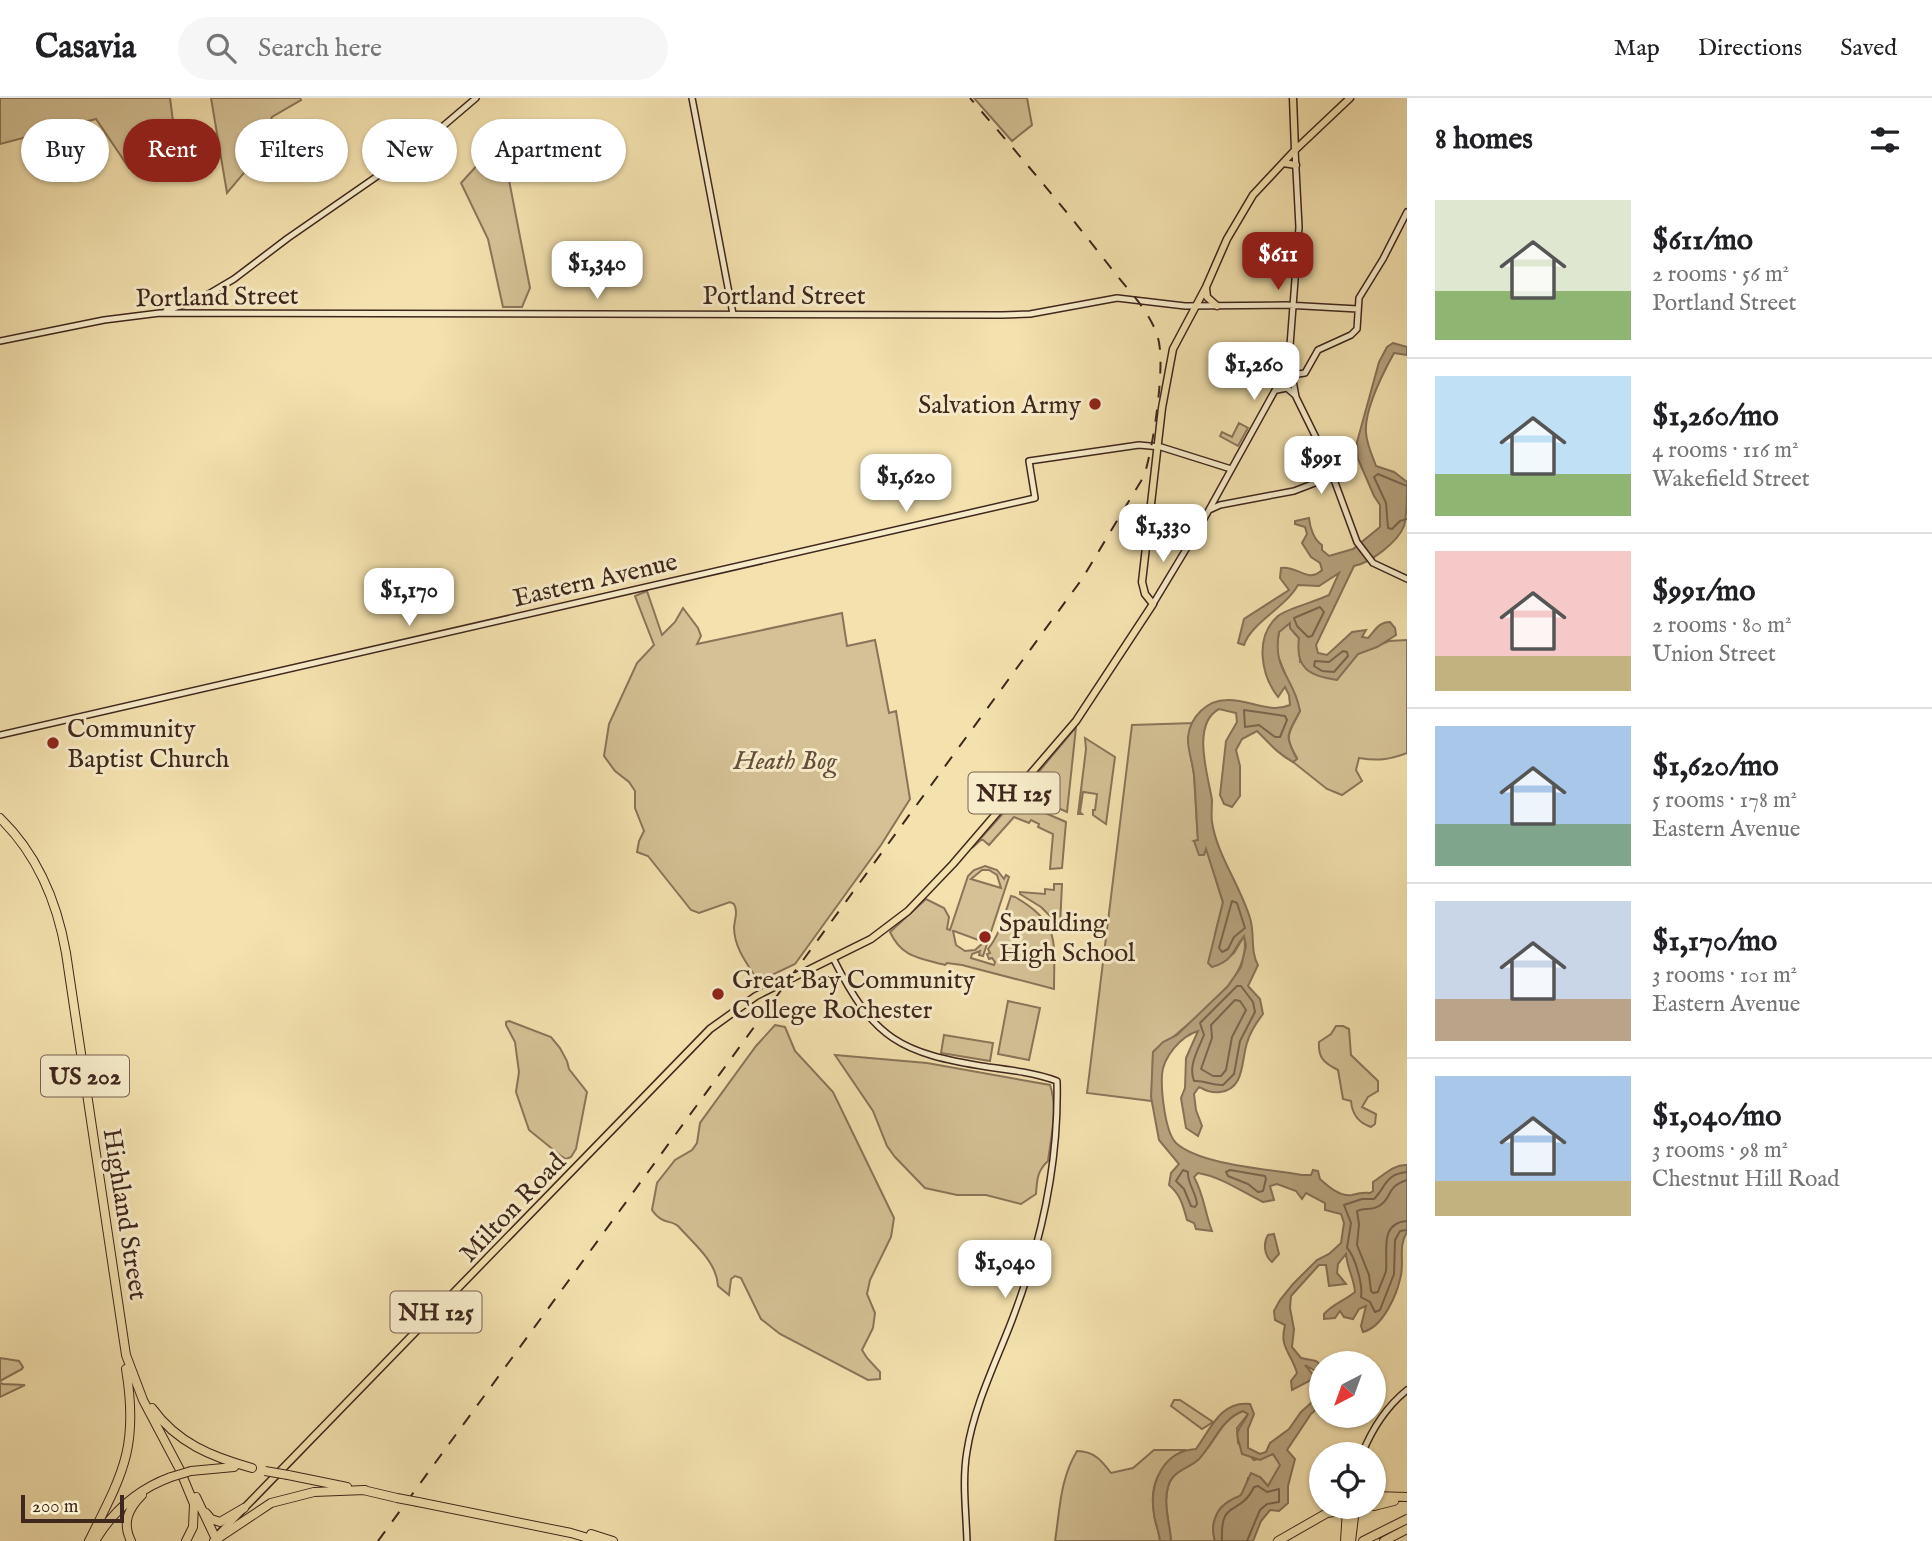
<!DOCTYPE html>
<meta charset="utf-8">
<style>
:root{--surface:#fff;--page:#f6f6f6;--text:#202124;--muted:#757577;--line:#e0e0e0;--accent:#8f2418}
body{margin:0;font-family:"IM FELL English",serif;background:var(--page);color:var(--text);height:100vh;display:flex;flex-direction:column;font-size:26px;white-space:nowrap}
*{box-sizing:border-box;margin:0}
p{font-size:23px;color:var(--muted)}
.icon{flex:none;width:38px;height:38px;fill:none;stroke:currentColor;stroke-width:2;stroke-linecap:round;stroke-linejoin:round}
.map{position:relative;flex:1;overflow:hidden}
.details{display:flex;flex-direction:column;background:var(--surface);width:525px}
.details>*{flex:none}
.hud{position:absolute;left:21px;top:21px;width:665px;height:63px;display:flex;gap:14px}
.needle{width:46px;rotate:221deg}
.buttons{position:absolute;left:1309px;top:1253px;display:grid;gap:14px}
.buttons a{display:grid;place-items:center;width:77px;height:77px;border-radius:50%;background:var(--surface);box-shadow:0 2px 5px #0004;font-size:35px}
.scale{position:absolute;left:21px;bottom:18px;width:103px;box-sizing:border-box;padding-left:7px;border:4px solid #3f271d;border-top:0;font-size:19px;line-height:24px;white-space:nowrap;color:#3f271d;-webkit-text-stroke:5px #f7ecca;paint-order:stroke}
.price{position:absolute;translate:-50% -60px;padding:0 16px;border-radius:14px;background:#fff;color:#222;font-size:23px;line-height:46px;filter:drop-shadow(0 2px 4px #0008)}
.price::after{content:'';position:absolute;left:50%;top:42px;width:21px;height:16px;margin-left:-10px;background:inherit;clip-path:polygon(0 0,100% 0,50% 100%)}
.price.on{background:var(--accent);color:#fff}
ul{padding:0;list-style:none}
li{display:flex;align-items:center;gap:21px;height:175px;padding:0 28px}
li+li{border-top:2px solid var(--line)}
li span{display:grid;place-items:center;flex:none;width:196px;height:140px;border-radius:0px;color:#555}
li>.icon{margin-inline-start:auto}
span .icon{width:84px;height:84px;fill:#fffc;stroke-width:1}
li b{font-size:30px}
h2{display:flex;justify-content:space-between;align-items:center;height:84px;padding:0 28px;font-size:30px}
.chip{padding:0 24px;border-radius:32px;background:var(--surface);box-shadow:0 2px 5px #0004;font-size:24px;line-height:63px}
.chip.on{background:var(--accent);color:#fff}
header{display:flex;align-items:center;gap:42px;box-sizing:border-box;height:98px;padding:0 35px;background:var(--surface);border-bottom:2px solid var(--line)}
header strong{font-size:33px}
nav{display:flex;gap:38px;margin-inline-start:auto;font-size:24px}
.search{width:490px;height:63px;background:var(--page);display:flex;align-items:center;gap:18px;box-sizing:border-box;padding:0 24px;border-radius:38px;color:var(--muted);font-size:26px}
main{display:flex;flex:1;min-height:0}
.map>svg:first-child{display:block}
.green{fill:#d4c195;stroke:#8a7459;stroke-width:2;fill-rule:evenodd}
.water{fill:#b6a27d;stroke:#867157;stroke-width:2}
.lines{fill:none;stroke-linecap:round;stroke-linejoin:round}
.shore{stroke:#7a644d;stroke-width:2}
.secondary-casing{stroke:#3f271d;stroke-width:8}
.primary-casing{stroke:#3f271d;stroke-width:9}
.highway-casing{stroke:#3f271d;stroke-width:10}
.secondary{stroke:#f7ecca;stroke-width:5}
.primary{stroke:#f3e1ae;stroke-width:6}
.highway{stroke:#f3e1ae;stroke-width:8}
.rail{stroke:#3f271d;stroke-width:2;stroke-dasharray:12 12;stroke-linecap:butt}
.highway-bridge-casing{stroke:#3f271d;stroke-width:10;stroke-linecap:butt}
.highway-bridge{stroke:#f3e1ae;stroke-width:8}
.poi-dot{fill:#8f2418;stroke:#f7ecca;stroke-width:2.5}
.labels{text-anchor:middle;stroke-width:6;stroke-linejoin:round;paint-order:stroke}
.shield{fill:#f7ecca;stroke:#766251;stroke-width:2}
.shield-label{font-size:24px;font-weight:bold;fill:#3f271d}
.street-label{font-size:26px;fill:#3f271d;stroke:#f7ecca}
.poi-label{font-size:26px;fill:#3f271d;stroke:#f7ecca;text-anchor:start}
.park-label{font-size:26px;font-style:italic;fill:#644e3b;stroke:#f7ecca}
</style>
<header>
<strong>Casavia</strong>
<div class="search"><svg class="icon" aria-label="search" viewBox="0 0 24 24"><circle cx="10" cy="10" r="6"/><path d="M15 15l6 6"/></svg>Search here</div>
<nav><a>Map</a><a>Directions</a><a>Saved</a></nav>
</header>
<main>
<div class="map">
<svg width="1407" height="1443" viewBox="0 0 1407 1443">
<rect width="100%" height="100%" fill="#f3e1ae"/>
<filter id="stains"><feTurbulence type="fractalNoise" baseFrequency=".00286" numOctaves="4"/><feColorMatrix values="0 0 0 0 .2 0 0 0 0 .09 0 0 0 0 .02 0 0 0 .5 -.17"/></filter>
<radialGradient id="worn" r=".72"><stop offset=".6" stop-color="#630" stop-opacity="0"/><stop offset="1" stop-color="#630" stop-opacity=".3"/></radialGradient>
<path class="green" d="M0,0H170L179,70H129L96,21L0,46Z
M211,0H300L301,2L272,19L260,56L227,95Z
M974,0H1027L1032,27L1012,43Z
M501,41L530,190L522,209H503L488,141L461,85Z
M1239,325L1248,330L1238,348L1220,338L1222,334L1232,339Z
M647,493L662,537L675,524L683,510L698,530L701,538L697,546L842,515L847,548L875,542L889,615L896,613L910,701L881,747L795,866L772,877L755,878C745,863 734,848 734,829C735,820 738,814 734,806L730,804L699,815L691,812L648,758L637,754L639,743L644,733L635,710V693L629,684L615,673L604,658L609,626L637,565L654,547L635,498Z
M1291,524L1294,535L1299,540L1300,564L1358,556L1389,543L1407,542V655C1390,662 1377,663 1359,660L1356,672L1362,683L1342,697L1327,691L1293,664L1297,660C1283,636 1289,636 1300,613L1276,553L1279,534Z
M1194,625L1188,640L1194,677L1198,742L1194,743L1206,749L1223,805L1215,836L1218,867L1234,855L1244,838C1252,877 1206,911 1179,934C1171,942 1161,946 1153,954L1152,1003L1087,995L1132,627Z
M1076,629L1067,714L1022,694Z
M1085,640L1115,659L1106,726L1093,717V712H1095L1097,696L1083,694L1080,714L1082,716H1078L1086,651Z
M1015,702L1066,724L1062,770L1050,771L1053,736L1038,729L1039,726L1031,722L1029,725L1014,719L989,747L982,741L972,750Z
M985,768L997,772L1004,781L1006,777L1009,779L983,858L979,857L980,853L972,856L971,860L994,867L995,864L992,860L989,861L987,856L990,855L988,851C1000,836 1004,818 1011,798L1015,799C1061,825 1054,844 1054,891L962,867L947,865L945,867C920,860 902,860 890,834L926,801L944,810L949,819L947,831L950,832L968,778L974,772ZM982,772H989L997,777L1001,790L971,781ZM953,833H954L984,844L975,852L965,853L956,847Z
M1054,786H1062L1060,828L1041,809L1020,796V794L1045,796V791L1054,792Z
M1008,903L1040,910L1029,962L998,956Z
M509,923L551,939L560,950L567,963L569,971L587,994L576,1051L571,1059L566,1061L561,1058L529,1032L516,994L519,974L515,944L506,927V924Z
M775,927L785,929L795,953L833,994L894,1120L891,1139L870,1182L867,1196L875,1215L873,1230L862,1252L867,1260L880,1274V1281L868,1282L780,1236L761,1221L741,1180L735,1178L731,1181L729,1197L718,1188C717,1164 694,1146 679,1129C672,1121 663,1128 652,1112L657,1085L675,1062L692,1052L697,1045L700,1025L756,948Z
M1336,928H1343L1349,931L1351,957L1378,983V993L1368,999L1362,1009L1376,1016L1375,1026L1371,1029C1359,1025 1352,1016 1351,1003L1343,1001L1338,972C1324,965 1318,960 1319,944L1331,936Z
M944,937L993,945L990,963L941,955Z
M835,957L927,965L1050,987C1058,1010 1051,1039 1048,1063C1037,1073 1037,1082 1036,1096L1021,1106L986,1097H957L925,1090L895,1059L887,1048L873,1013Z
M0,1260L19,1263L23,1269L22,1271L0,1283Z
M0,1285L3,1286L25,1287L0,1299Z
M1174,1302H1180L1213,1324L1202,1331L1171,1308Z
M1243,1313L1248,1316L1237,1330L1238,1345L1254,1362L1273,1356L1281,1367L1268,1388L1260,1379L1248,1380C1246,1412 1204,1401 1215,1443H1171C1170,1427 1163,1405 1168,1389C1172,1372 1189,1371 1199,1360C1215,1345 1221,1321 1243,1313Z
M1154,1352H1184C1159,1367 1149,1387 1154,1416C1155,1425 1159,1433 1160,1443H1055C1060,1411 1060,1381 1077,1353C1094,1353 1102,1363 1111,1375L1133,1370Z"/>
<path class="water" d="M1393,245L1407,249V257L1394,255C1383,275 1364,312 1366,335C1367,347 1372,357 1376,368L1394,374L1407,384C1407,396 1407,418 1404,428C1398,444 1370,465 1354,468L1316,547L1318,555L1327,557L1352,534L1366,532L1362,539L1368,540C1375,533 1378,524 1390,524L1395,530L1396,537L1377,549L1358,556L1337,582C1309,578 1295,570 1299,540L1290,530V525L1279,534C1272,573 1294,578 1300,613C1288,636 1283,636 1297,661L1293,664C1278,656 1269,645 1257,633L1242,641L1236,652L1240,668V698L1232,709L1224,706L1220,697L1226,643L1237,624L1236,615L1219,611C1191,626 1208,677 1212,702C1212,709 1211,717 1212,724C1217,757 1240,787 1250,820C1255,835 1250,854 1258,867L1248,888L1260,901L1263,916C1256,925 1250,934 1247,945C1241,963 1245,991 1220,994C1211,995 1207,993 1199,989L1194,996L1196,1012L1202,1028L1198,1038L1186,1030L1181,1000L1185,990L1186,960L1198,933C1181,938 1163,959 1162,977C1161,993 1165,1034 1176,1045C1200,1067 1269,1071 1302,1077H1311L1313,1072L1318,1073L1320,1081C1329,1089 1340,1099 1352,1097C1359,1095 1363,1094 1370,1095L1373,1093V1084C1384,1077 1394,1066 1407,1067V1134C1398,1148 1404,1162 1401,1177C1397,1197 1383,1229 1363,1234L1361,1228L1366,1208L1359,1211L1353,1221L1344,1219L1340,1213L1335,1220L1324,1221V1216C1333,1206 1344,1203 1355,1194C1354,1180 1347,1170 1346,1156L1338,1166L1337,1175L1346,1186L1329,1188L1326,1167H1319L1291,1198L1290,1210L1294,1231L1292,1249L1301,1260L1316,1263L1321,1267V1276L1305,1267L1314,1278L1313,1281L1292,1292L1291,1283L1297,1275C1291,1254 1279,1250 1285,1227L1275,1222L1274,1213L1280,1202L1293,1186L1317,1162L1329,1156L1341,1145L1344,1125L1341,1116L1325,1112V1105L1306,1095L1302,1101L1296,1093L1277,1086L1270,1088L1274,1102L1263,1104C1242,1094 1222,1079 1198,1075L1194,1079C1204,1097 1205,1115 1212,1133L1196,1131L1194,1125L1187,1122C1183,1108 1181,1097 1169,1087L1171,1075L1179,1066L1159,1042L1151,999L1153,954L1163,944L1177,937L1228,888L1241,869L1246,848L1244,838C1232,853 1234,862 1212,869L1208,865L1223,804L1206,751L1204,757H1199L1194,743L1198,742C1196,720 1196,698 1194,677C1193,665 1187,651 1188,639C1190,619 1207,602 1227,602C1249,601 1269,616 1290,607L1289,597L1285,589L1278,599C1261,577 1254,539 1278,518C1288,510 1315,504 1329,497L1339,475L1319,488L1298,487C1285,510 1251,525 1244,547L1238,545L1244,521L1289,492L1280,480L1281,470C1297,467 1308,486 1322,472L1320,465L1311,459L1302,445L1307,436L1305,429L1295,426V423L1309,420C1310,430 1314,442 1322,447V452L1329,458L1353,451L1380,429V407L1374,398L1358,361L1357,344L1379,264L1387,249Z
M1274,1136L1279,1156L1272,1164C1264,1158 1263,1145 1268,1137Z
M1321,1296V1307L1311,1316L1287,1352L1295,1361L1288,1388V1405L1279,1413L1270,1412L1261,1423L1253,1443H1215C1210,1428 1215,1410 1231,1402C1234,1400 1238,1399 1241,1397L1251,1375L1260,1379L1268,1388L1280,1367L1273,1356L1260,1362L1242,1356C1235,1328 1235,1340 1248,1316L1243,1313C1221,1321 1214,1345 1199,1361C1189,1371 1172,1372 1168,1389C1163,1405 1170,1427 1171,1443H1160C1159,1433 1155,1425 1154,1416C1149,1385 1163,1353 1196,1351C1210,1332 1221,1302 1250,1306L1254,1316L1248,1331V1350L1260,1356L1266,1354L1270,1345L1289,1331L1301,1314Z"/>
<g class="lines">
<path class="shore" d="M1407,388L1378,376L1374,379L1386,405L1388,430L1392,431L1400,423L1407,421
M1320,509L1324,514L1312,538L1308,539L1297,528L1294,520Z
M1343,553L1347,554L1348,558L1334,574L1322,573L1314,568L1315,563L1329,564Z
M1244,612L1285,618L1287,622L1280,639H1275L1259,627L1245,629Z
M1232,803L1237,805L1245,830L1234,839L1228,851L1222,854L1219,850Z
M1237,888H1241L1253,904L1255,914L1240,943L1234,976L1223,987C1212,988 1205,982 1194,983C1188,968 1198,952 1204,937L1200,925Z
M1235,902L1240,903L1246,912L1232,939L1226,972L1221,978H1213L1201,971L1212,940L1211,927Z
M1183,1072L1188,1074C1187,1085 1196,1094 1197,1106L1195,1109L1191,1108L1184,1091L1176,1083Z
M1230,1072L1265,1078L1266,1081L1263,1093L1258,1094L1248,1086L1228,1078L1226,1074Z
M1407,1074C1385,1076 1386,1089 1374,1101H1362L1344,1107L1351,1125L1347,1150C1355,1158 1363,1187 1361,1199L1370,1204L1375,1214L1380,1212L1394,1176L1395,1142L1400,1133L1407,1132
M1407,1082C1385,1089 1393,1100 1379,1108C1371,1113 1364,1109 1357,1113L1359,1126L1357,1147L1369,1177L1371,1193L1373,1195L1378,1194C1380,1187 1384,1180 1386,1173C1388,1154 1379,1125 1407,1123
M1222,1443C1220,1399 1239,1420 1254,1389L1258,1388L1267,1394L1279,1391V1404L1267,1406L1260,1412L1247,1443"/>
<g class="secondary-casing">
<path id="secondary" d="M692,0L733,216
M1295,52L1299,129L1289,261L1296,299L1326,360L1357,444L1373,465L1407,481
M166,213L202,200L234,181L288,140L415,52L476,0
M0,243L104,222L160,215L1002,217L1030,216L1117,200L1185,208L1286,207L1358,211
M1291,277L1305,275L1318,252L1351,237L1357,231L1359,200L1383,161L1407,114
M1277,292L1287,290L1295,297
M1209,412L1220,407L1294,393L1333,378
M1153,506L1200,428L1289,267
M0,637L1035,400L1029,363L1139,347L1161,349L1231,371
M833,860C874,942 900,955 988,969C1011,972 1035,975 1057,983C1059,1065 1041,1146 1012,1222C996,1264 974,1308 967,1353C962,1382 966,1413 967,1443
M1362,1356C1372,1331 1386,1309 1407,1292"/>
</g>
<g class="primary-casing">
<path id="primary" d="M1293,0L1295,52
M1283,65L1296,67
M1206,190L1207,199L1217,208
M216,1439L710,931L756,898L871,841L908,813L953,766L1076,623L1153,506L1145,496L1142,484L1162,310L1173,251L1206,189L1227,141L1253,97L1295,52L1350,0"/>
</g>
<g class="highway-casing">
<path id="highway" d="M0,720C38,757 57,803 66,855L126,1257L143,1302L180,1372L194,1406L193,1429L186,1443
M152,1310C177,1345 212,1359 252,1370
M191,1373L234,1369
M288,1377L347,1389
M363,1392L397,1400
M1374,1398L1407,1399
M196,1399L215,1439
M418,1404L571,1435L598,1443
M1374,1408L1394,1403
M206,1415L211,1421L220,1424L244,1410
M591,1436L613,1443
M89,1443C123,1375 139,1349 126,1271
M95,1443C113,1413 138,1391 171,1379
M131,1443C122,1425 128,1411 142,1397
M214,1443L271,1405L314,1394L365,1392
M1278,1443L1327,1415L1367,1409
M1345,1443L1347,1412
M1351,1443L1355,1411
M1363,1443L1407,1421
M1384,1443L1407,1431"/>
</g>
<use href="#secondary" class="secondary"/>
<use href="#primary" class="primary"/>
<use href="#highway" class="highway"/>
<path class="rail" d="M378,1443L1082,481L1144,378C1153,351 1166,267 1158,240C1151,215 1130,194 1114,174C1068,114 1019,57 970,0"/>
<g class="highway-bridge-casing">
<path id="highway-bridge" d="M265,1373L288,1377
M171,1379L191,1373
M397,1400L418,1404"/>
</g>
<use href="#highway-bridge" class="highway-bridge"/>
</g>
<g class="poi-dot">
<circle cx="1095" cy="306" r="7"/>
<circle cx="53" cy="645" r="7"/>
<circle cx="985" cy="839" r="7"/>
<circle cx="718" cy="896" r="7"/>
</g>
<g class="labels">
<g class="shield">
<rect x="968.5" y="674.5" width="91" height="41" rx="5"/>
<rect x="41" y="957.5" width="88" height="41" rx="5"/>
<rect x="390.5" y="1193.5" width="91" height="41" rx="5"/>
</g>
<g class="shield-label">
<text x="1014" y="703">NH 125</text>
<text x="85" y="986">US 202</text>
<text x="436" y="1222">NH 125</text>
</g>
<g class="street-label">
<text x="784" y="206">Portland Street</text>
<text transform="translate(217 198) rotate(-1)" y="9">Portland Street</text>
<text transform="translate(595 481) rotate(-13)" y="9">Eastern Avenue</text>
<text transform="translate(512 1109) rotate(-46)" y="9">Milton Road</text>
<text transform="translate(126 1116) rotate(81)" y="9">Highland Street</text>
</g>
<g class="poi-label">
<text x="1081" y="315" text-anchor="end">Salvation Army</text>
<text x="67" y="639">Community<tspan x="67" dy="30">Baptist Church</tspan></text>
<text x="999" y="833">Spaulding<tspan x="999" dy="30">High School</tspan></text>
<text x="732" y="890">Great Bay Community<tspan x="732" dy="30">College Rochester</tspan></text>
</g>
<g class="park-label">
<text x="785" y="671">Heath Bog</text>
</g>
</g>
<rect width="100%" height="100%" filter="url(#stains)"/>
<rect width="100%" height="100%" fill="url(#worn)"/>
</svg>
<div class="buttons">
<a><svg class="needle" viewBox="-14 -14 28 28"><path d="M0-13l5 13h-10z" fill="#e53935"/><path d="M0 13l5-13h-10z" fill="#757577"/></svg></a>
<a><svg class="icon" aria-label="locate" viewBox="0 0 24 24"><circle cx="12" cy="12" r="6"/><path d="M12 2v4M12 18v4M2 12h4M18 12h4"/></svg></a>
</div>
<div class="scale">200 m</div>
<b class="price on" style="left:1278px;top:194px">$611</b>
<b class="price" style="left:597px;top:203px">$1,340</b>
<b class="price" style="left:1254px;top:304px">$1,260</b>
<b class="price" style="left:1321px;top:398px">$991</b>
<b class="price" style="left:906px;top:416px">$1,620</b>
<b class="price" style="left:1163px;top:466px">$1,330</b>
<b class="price" style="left:409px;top:530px">$1,170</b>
<b class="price" style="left:1005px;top:1202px">$1,040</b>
<div class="hud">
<a class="chip">Buy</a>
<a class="chip on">Rent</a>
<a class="chip">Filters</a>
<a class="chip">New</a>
<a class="chip">Apartment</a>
</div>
</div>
<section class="details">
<h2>8 homes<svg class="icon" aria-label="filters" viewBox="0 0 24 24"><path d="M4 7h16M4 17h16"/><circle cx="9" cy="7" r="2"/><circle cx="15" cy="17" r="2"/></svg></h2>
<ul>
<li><span style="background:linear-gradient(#dfe7d0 65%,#8fb573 0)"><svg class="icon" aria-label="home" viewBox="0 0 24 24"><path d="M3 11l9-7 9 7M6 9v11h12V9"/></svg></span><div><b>$611/mo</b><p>2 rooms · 56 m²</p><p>Portland Street</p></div></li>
<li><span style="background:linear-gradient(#bfe0f5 70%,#8fb573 0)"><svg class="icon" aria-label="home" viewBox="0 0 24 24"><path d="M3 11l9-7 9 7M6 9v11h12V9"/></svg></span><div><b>$1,260/mo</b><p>4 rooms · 116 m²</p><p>Wakefield Street</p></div></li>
<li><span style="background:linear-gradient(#f6c9c9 75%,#c2b280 0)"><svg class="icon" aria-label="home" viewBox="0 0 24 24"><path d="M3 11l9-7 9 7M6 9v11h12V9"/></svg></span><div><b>$991/mo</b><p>2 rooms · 80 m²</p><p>Union Street</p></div></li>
<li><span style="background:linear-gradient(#a9c7e8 70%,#7fa58c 0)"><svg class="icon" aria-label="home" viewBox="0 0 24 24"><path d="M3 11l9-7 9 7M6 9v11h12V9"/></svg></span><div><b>$1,620/mo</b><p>5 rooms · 178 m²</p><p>Eastern Avenue</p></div></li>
<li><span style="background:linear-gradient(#c9d6e8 70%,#b9a48a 0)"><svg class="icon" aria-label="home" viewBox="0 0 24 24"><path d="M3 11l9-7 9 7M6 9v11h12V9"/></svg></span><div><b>$1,170/mo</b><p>3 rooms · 101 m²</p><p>Eastern Avenue</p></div></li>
<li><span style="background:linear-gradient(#a9c7e8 75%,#c2b280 0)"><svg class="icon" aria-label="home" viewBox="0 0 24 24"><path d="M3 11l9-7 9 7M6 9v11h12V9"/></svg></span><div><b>$1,040/mo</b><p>3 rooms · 98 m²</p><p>Chestnut Hill Road</p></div></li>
</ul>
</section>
</main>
